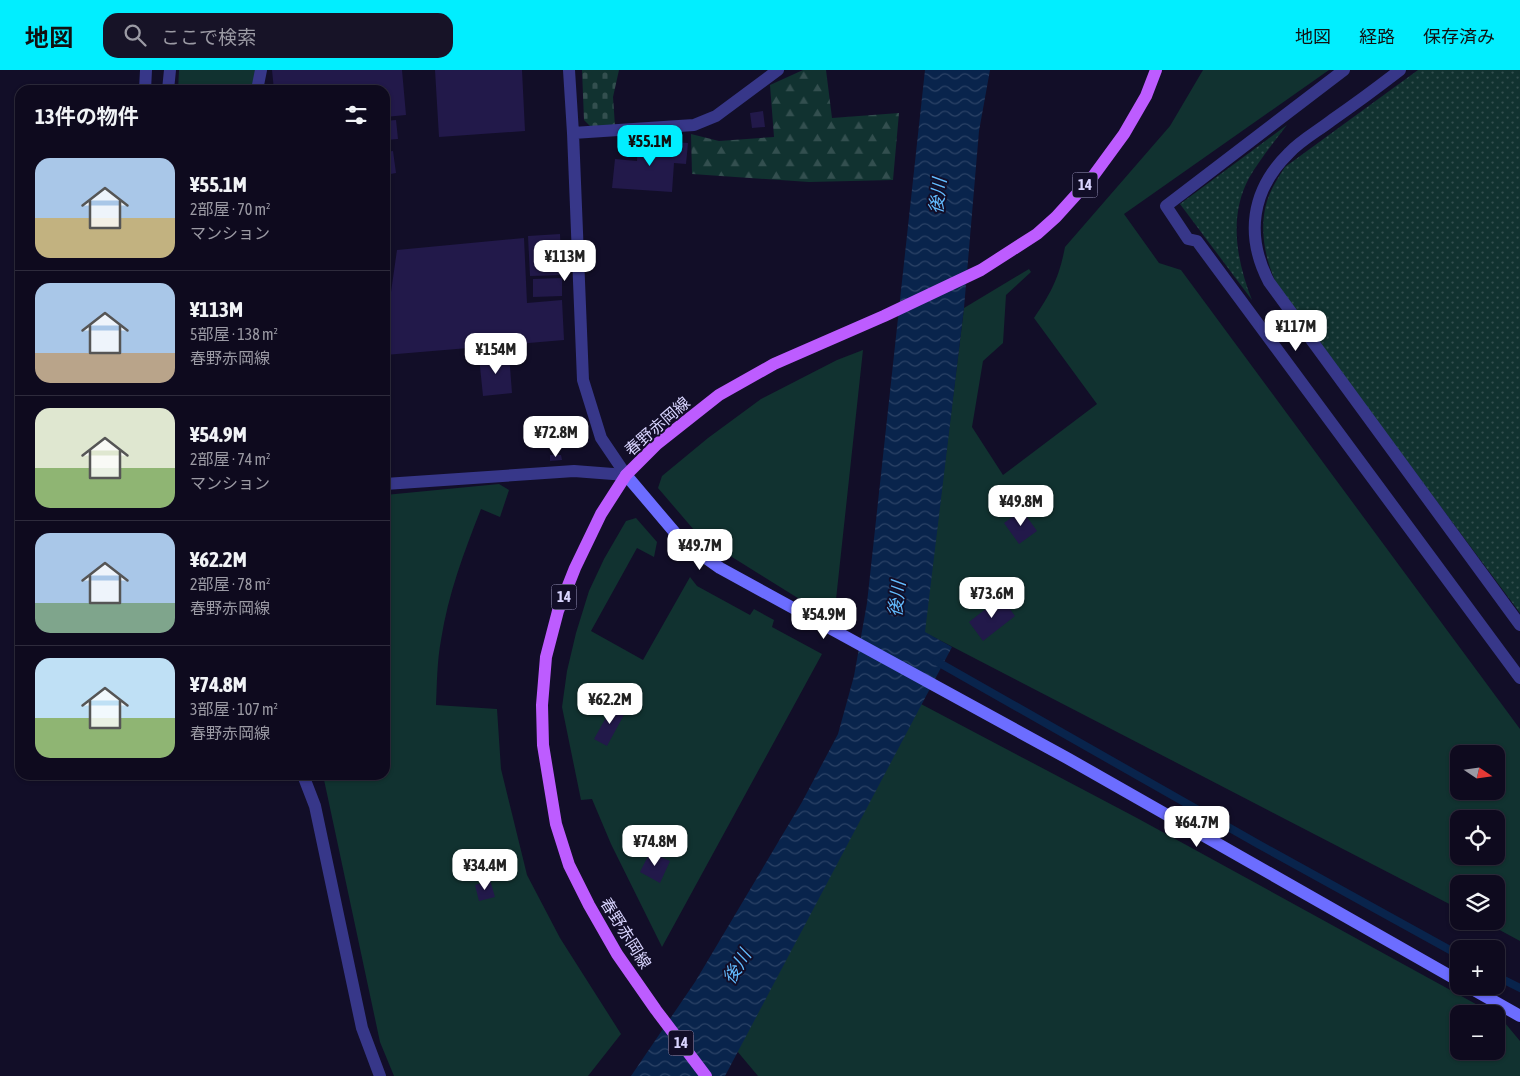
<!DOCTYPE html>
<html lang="ja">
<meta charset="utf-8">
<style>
:root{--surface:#0e0a1e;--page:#171327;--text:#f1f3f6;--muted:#9b9aa4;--line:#2e2b3c;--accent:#01eeff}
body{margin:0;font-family:"Asap Condensed","Noto Sans JP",sans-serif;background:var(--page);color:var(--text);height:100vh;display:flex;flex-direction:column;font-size:19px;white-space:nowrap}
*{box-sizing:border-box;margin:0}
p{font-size:16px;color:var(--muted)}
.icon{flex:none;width:28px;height:28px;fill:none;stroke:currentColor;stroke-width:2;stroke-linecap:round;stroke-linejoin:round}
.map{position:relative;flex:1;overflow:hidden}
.sheet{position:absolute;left:15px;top:15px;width:375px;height:695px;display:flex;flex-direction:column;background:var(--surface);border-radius:15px;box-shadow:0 1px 4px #0004,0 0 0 1px var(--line)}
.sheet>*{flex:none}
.needle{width:32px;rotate:103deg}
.tools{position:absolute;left:1450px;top:675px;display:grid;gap:10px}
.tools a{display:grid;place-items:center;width:55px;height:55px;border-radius:10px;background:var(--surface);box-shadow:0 1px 4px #0004,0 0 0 1px var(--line);font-size:25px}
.price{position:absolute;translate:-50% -42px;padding:0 11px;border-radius:10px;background:#fff;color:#222;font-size:16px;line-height:32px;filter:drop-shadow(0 1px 2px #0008)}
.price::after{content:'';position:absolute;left:50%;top:30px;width:15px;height:11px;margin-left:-8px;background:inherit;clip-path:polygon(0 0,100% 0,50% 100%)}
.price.selected{background:var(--accent);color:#111}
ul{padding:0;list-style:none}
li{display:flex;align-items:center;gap:15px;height:125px;padding:0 20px}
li+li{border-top:1px solid var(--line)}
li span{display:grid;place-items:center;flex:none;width:140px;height:100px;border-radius:15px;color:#555}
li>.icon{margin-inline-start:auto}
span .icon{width:60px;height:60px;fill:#fffc;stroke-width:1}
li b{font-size:21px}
h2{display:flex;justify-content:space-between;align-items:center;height:60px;padding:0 20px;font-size:21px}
header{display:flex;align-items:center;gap:30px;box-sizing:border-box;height:70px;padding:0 25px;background:var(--accent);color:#111}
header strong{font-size:24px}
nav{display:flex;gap:28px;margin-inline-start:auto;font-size:18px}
.search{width:350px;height:45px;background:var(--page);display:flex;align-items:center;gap:12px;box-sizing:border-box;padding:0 18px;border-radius:15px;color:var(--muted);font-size:19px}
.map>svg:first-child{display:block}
.grass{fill:url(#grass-dots)}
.forest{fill:url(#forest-firs)}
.cemetery{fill:url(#cemetery-stones)}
.park{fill:#113230;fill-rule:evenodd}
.water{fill:url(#water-waves)}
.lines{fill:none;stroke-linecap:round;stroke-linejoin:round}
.stream{stroke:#09244c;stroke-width:8}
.building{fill:#22194a}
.lane{stroke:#373789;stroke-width:12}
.street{stroke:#373789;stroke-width:12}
.secondary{stroke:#6c6dff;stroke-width:12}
.primary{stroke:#bd5cff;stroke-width:12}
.labels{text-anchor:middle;stroke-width:4;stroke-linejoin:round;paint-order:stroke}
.shield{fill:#120e28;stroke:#9d99be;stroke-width:1}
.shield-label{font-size:15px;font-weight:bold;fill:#d9d5ff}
.street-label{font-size:16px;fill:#d9d5ff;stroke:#120e28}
.water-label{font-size:18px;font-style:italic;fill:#63bcff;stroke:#120e28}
</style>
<header>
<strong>地図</strong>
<div class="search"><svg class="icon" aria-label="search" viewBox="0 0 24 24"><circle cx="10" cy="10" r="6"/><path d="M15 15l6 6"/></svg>ここで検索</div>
<nav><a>地図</a><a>経路</a><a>保存済み</a></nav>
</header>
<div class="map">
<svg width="1520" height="1006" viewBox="0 0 1520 1006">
<defs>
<pattern id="grass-dots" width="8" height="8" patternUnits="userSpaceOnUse" patternTransform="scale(1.25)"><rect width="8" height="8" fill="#113230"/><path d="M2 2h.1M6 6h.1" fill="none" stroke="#334f4f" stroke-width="1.8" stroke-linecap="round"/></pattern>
<pattern id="forest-firs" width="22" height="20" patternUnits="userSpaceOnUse" patternTransform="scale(1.25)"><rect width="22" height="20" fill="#113230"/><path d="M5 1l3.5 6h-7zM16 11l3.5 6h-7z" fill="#334f4f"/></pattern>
<pattern id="cemetery-stones" width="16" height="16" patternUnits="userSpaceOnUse" patternTransform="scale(1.25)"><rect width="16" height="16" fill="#113230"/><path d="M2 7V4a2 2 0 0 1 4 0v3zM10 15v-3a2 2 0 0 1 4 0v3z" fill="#334f4f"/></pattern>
<pattern id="water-waves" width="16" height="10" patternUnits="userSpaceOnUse" patternTransform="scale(1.25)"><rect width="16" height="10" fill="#09244c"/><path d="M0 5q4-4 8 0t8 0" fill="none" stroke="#2c4367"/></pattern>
</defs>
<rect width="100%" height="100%" fill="#120e28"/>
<path class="grass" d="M1418,0H1520V543L1280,221C1266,194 1258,161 1267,131C1271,118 1278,108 1285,97Z
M1287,55C1274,72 1260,89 1249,108C1228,147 1237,192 1252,230L1180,134Z"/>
<path class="forest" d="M803,0H826L832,48L899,43L893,110L809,112L692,104L691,64L719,71L774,67L770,15Z"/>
<path class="cemetery" d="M582,0H619L613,27L615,56L591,57L584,50Z"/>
<path class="park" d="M179,0H257L253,20H178Z
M1203,0H1329L1124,144L1159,193L1181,200L1520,659V871L1483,851H1496V814H1459V839L924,562L964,238L1029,199L1031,202L1006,225L1003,273L983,291L972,357L1003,405L1097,334L1034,248C1051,223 1059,208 1065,177L1170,56ZM1459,684H1496V721H1459ZM1459,749H1496V786H1459Z
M863,280L834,548L817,540L700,467L658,418L662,406L708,368L761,329L837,290Z
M499,414L509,420L500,447L481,439C464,482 448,524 441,570C437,591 437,614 436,635L497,639L501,699L527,805L560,868L621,964L588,1006H394L380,972L323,705H385V425Z
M636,448L657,472L654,487L637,478L591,561L643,590L690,507L697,516L750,545L754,539L774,550L772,557L822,584L662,877L611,774L592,729L581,730L562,637L567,601L576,563L589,521L604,489L626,451Z
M921,634L1137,748L1494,944H1459V981H1496V945L1500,947L1520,971V1006H758L737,981Z"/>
<path class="water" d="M925,0H990L979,61L964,238L925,562L952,577L725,1006H631L695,912L802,732L838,664L854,606L867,533Z"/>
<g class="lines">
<path class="stream" d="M936,591L1258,774L1459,885
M1496,906L1520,918"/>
</g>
<path class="building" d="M272,0H402L406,45L385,47V20H274Z
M435,0H522L525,61L439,67Z
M763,41L765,57L752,58L750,43Z
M396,50L398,69L385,70V51Z
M638,70L688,73L686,94L674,93L672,122L612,118L615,89L637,91Z
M393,81L396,103L385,105V82Z
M560,164L562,205L530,206L528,166Z
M524,168L527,233L562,230L564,270L385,285V264L397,180Z
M562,208V226L533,227V209Z
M509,284L512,323L483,326L479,287Z
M550,385H561L562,390L550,391Z
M1022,440L1037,461L1019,474L1004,453Z
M1001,527L1015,546L983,571L969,552Z
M613,635L626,641L607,676L594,669Z
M650,782L670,791L660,813L640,802Z
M490,810L495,827L479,831L475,815Z"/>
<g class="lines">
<path class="lane" d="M1400,0C1378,17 1355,34 1332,50C1318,61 1301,70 1289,83C1251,120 1245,166 1269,212L1520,555
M145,20L146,0
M257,20L261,0
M385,414L574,401L626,405
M303,705L315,736L362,958L380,1006"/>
<path class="street" d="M569,0L573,63L583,310L601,368L626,405
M1344,0L1166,136L1188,169L1197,171L1520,608
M168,20L170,0
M573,63L694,55L716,46L778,0"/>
<path class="secondary" d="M626,405L682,471L720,498L1067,688L1459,911
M1467,916L1520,946"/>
<path class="primary" d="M706,1006L656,940L617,884L589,835L569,795L556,754L543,675L542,635L546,587L558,541L575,498L601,444L626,405L657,374L719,325L774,294L884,246L981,200L1037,164L1056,147L1094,105L1124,64L1146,26L1156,0"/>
</g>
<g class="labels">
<g class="shield">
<rect x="1072.5" y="102.5" width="25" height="25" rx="4"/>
<rect x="551.5" y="514.5" width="25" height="25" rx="4"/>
<rect x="668.5" y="960.5" width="25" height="25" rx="4"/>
</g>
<g class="shield-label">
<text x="1085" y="120">14</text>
<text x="564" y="532">14</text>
<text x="681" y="978">14</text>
</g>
<g class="street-label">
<text transform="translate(657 356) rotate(-41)" y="6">春野赤岡線</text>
<text transform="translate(626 863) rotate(58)" y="6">春野赤岡線</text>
</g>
<g class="water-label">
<text transform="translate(938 126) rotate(-84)" y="6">後川</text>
<text transform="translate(897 529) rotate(-84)" y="6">後川</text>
<text transform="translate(737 897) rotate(-59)" y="6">後川</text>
</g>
</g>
</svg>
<div class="tools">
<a><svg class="needle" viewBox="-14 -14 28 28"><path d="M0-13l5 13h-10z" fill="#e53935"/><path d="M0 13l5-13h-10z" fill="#9b9aa4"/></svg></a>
<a><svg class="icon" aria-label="locate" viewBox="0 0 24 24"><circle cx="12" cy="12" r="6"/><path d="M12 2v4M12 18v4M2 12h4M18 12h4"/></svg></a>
<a><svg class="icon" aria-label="layers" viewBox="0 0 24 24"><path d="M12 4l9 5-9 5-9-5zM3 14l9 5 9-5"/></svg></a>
<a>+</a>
<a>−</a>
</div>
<b class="price selected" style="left:650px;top:97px">¥55.1M</b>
<b class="price" style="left:565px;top:212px">¥113M</b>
<b class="price" style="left:1296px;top:282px">¥117M</b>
<b class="price" style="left:496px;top:305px">¥154M</b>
<b class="price" style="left:556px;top:388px">¥72.8M</b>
<b class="price" style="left:1021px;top:457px">¥49.8M</b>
<b class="price" style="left:700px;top:501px">¥49.7M</b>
<b class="price" style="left:992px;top:549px">¥73.6M</b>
<b class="price" style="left:824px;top:570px">¥54.9M</b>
<b class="price" style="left:610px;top:655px">¥62.2M</b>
<b class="price" style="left:1197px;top:778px">¥64.7M</b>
<b class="price" style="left:655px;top:797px">¥74.8M</b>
<b class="price" style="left:485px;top:821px">¥34.4M</b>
<section class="sheet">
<h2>13件の物件<svg class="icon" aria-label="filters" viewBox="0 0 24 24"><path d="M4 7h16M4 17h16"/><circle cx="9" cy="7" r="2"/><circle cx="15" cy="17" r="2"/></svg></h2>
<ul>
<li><span style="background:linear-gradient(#a9c7e8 60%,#c2b280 0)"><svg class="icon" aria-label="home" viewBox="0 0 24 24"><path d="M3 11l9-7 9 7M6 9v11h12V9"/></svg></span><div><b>¥55.1M</b><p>2部屋 · 70 m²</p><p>マンション</p></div></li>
<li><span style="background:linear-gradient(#a9c7e8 70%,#b9a48a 0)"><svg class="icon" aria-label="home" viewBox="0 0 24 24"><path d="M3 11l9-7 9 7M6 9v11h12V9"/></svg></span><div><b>¥113M</b><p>5部屋 · 138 m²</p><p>春野赤岡線</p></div></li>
<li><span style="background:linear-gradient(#dfe7d0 60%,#8fb573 0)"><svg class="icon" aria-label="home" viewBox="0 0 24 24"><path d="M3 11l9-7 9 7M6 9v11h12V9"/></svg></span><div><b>¥54.9M</b><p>2部屋 · 74 m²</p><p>マンション</p></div></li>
<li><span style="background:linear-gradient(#a9c7e8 70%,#7fa58c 0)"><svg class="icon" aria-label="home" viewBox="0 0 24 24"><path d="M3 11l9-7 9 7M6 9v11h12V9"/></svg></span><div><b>¥62.2M</b><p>2部屋 · 78 m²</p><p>春野赤岡線</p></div></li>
<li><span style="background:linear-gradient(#bfe0f5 60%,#8fb573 0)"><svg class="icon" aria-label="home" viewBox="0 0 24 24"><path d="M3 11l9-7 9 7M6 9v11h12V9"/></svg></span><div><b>¥74.8M</b><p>3部屋 · 107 m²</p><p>春野赤岡線</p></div></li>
</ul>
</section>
</div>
